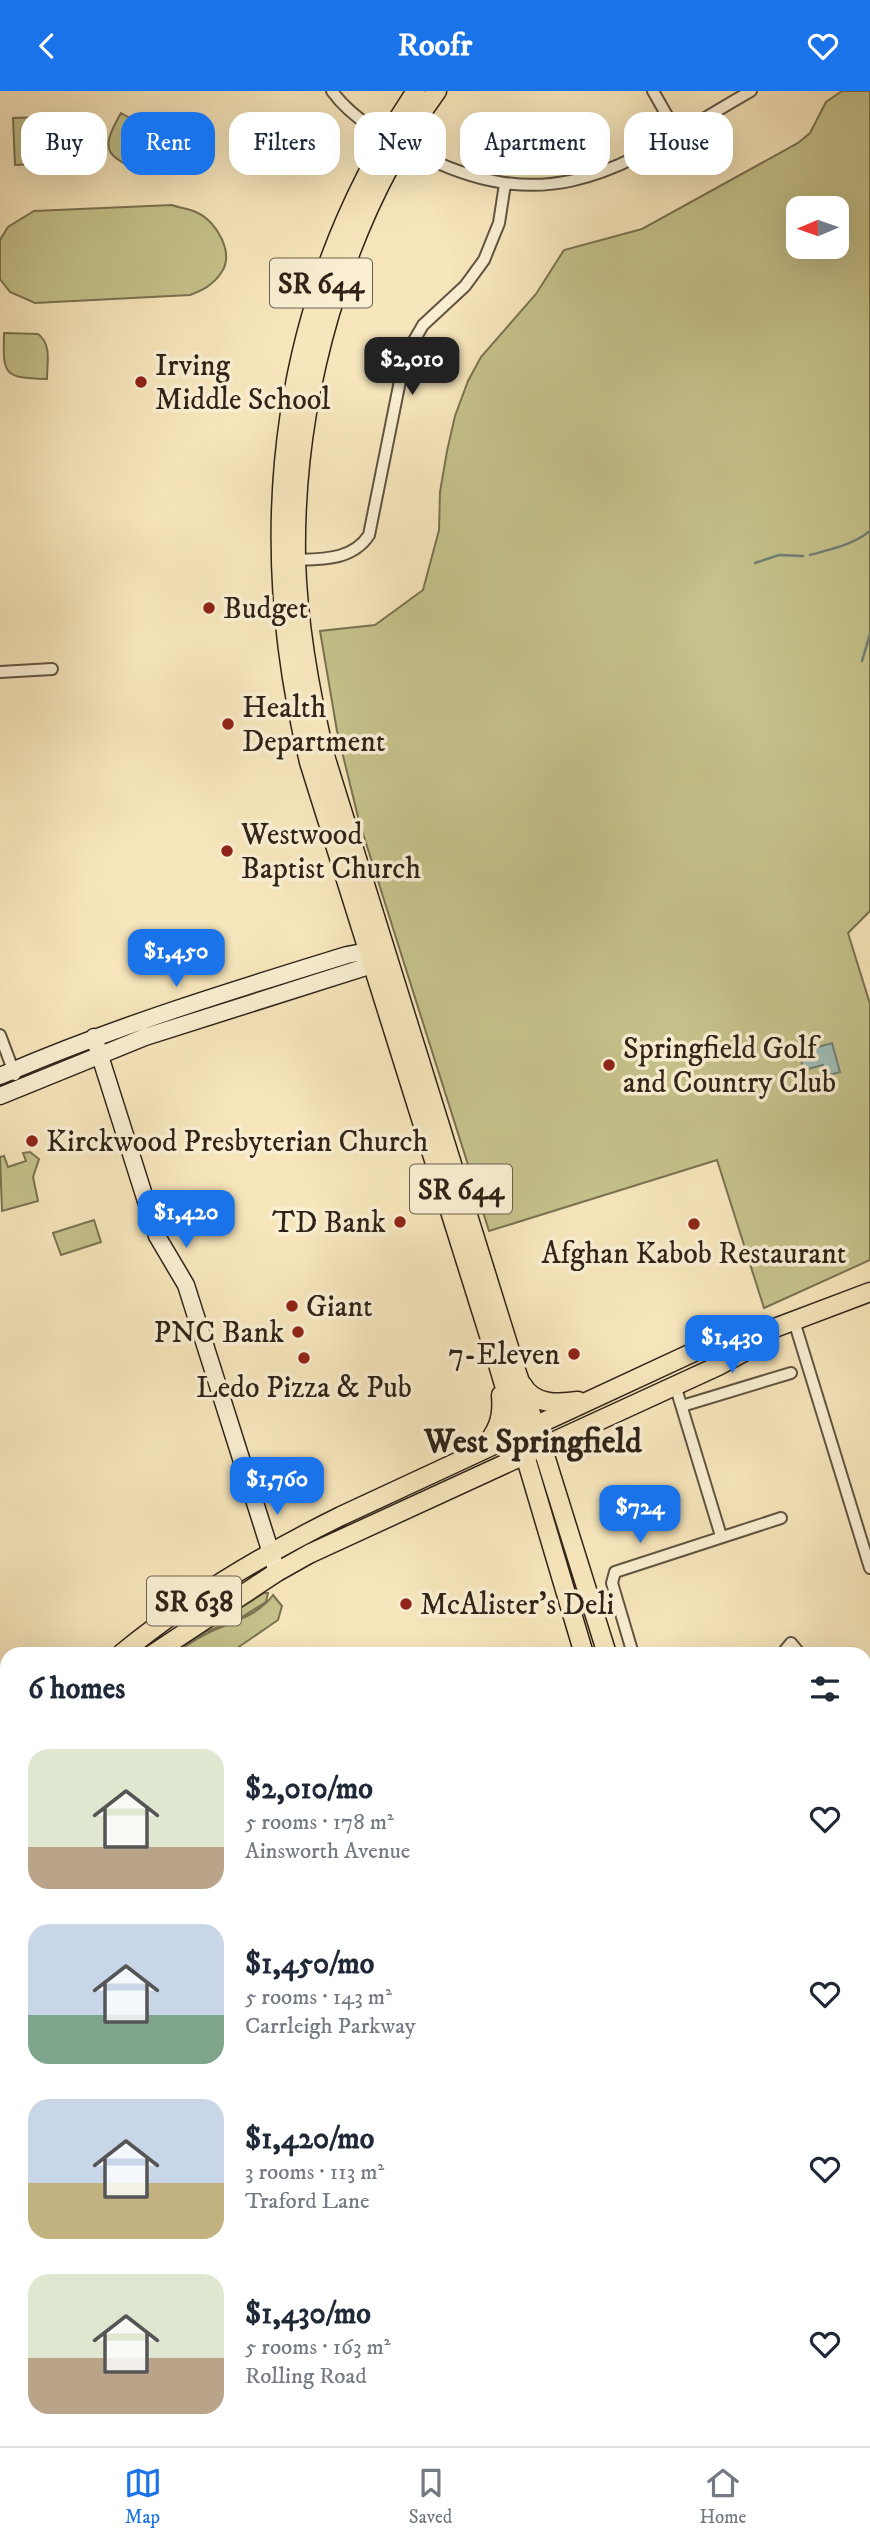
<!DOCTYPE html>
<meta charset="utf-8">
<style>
:root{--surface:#fff;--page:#f2f2f3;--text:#1f2937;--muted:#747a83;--line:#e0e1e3;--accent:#1a73e8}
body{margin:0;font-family:"IM FELL DW Pica",serif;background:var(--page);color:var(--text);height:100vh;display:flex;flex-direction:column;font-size:26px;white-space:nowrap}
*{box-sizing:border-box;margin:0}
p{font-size:23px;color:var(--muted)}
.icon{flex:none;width:38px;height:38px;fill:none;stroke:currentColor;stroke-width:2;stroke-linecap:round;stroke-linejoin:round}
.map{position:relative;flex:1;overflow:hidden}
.sheet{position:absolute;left:0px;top:1556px;width:872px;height:800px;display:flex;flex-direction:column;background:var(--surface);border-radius:21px 21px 0 0;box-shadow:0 7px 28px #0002}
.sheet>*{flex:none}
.hud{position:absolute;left:21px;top:21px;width:830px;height:63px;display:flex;gap:14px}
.needle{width:46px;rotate:268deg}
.buttons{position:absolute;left:786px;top:105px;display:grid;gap:14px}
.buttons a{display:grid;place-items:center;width:63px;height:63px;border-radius:14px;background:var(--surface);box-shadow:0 7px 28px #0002;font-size:35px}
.price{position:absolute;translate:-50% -60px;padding:0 16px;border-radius:14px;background:var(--accent);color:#fff;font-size:23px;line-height:46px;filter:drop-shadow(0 2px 4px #0008)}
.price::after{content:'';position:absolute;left:50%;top:42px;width:21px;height:16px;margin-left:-10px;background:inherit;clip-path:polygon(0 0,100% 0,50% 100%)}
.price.on{background:#222;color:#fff}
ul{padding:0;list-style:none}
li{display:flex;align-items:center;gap:21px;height:175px;padding:0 28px}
li span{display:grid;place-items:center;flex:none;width:196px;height:140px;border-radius:21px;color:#555}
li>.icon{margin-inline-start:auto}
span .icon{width:84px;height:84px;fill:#fffc;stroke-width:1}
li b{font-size:30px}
h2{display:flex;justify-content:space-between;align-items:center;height:84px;padding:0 28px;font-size:30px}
.pill{padding:0 24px;border-radius:21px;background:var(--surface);box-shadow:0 7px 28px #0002;font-size:24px;line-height:63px}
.pill.on{background:var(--accent);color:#fff}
header{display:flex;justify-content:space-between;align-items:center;height:91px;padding:0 28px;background:var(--accent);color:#fff;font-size:32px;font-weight:700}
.menu{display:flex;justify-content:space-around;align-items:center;height:98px;border-top:2px solid var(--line);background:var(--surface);font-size:19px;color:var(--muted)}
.menu a{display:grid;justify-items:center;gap:4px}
.menu .on{color:var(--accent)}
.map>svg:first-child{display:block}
.green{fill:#c5c28b;stroke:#7a7252;stroke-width:2;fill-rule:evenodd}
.water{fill:#9fbeb8;stroke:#728078;stroke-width:2}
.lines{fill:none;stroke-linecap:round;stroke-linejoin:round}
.stream{stroke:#728078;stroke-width:2.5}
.street-casing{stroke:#615441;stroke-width:14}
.secondary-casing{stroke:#2f2318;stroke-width:19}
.primary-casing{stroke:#2f2318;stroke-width:21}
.street{stroke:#faefd3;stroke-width:10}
.secondary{stroke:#faefd3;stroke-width:16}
.primary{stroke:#f7e6bc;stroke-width:18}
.poi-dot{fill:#8f2418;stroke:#faefd3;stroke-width:2.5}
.labels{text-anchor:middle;stroke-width:7;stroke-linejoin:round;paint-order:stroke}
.shield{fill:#faefd3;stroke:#6c6050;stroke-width:2}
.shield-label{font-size:28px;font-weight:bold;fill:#2f2318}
.poi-label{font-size:30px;fill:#2f2318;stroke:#faefd3;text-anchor:start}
.quarter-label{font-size:33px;font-weight:bold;fill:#2f2318;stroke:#faefd3}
</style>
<header><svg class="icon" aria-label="back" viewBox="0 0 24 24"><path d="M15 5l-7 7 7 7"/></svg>Roofr<svg class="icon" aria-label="heart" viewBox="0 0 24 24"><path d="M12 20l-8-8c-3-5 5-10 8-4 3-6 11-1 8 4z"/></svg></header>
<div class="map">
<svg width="870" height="2355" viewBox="0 0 870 2355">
<rect width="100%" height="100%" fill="#f7e6bc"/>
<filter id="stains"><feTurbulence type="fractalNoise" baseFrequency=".00286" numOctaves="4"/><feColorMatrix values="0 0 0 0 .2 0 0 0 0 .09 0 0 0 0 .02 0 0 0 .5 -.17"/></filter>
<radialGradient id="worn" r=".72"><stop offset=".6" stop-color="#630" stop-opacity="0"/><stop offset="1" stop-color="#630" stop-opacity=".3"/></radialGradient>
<path class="green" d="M842,0H870V820L848,842L870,913V1169L764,1217L717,1069L489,1140L359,730L337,640L320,540L375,534L423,499L439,439L440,401L447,360L455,325L468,290L481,266L536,203L564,159L642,138L798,52L810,42L826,11ZM798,117H836V156H798Z
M121,22L160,44V53L145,83C107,64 98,62 121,22Z
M45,26C63,37 61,53 62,72L15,74L13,27Z
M172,114C180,117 190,118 198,122C217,131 235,163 221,182C213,194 203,199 190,204L35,212L10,201L0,188V149L8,136L34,120Z
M4,242L38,243C52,253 47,272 47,288C3,287 3,284 4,242Z
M30,1061L39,1068L33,1086L38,1110L2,1120L0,1066L4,1065L8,1076L26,1070L23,1062Z
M94,1129L101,1151L61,1164L53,1142Z
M264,1502H268L266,1511L234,1531L207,1540L168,1563Z
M273,1504L282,1515L278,1529L230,1562L225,1557L215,1563H175C185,1555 196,1548 208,1542C231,1531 257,1526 273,1504Z"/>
<path class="water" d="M832,952L840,981L826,985L823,974L804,979L797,956L806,954L808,959Z"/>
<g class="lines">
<path class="stream" d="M810,464C831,458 853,454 870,440
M755,472L779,464L803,465
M862,570L870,543"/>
<g class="street-casing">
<path id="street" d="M332,0C352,28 387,47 417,62C559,135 630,69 751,0
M653,0L677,42
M293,469C321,468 352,470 369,444L405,265L423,234L465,195L484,169L499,132L505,93
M0,581L52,578
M0,944L15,984
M794,1230L870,1477
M675,1294L721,1445
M682,1315L791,1282
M633,1563L612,1492L615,1481L781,1427
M782,1563L791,1552L800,1563
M864,1848L870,1847
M864,1958L870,1956
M0,2156L7,2145
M864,2175L870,2173
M864,2263L870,2265
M0,2264L7,2269
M110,2348L119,2355
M142,2355L147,2348
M349,2355L357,2348"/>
</g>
<g class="secondary-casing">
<path id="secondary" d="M94,946L157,1145L186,1194L277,1481
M0,985C113,936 230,900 347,864L368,860L381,861
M0,1005L145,946L372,874L382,866"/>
</g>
<g class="primary-casing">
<path id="primary" d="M416,0C280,204 251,435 309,671L497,1270L584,1563
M437,0C342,130 293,309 296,469C298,537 310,602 326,668L517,1282L542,1355L607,1563
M522,1293C533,1314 558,1313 578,1310
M482,1358C498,1341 503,1327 501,1304
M121,1563C188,1508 264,1463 341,1425L709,1254L764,1241L870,1201
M153,1563L277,1481L309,1463L718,1275L755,1255L764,1241
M0,1662L7,1656
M0,1689L7,1683
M756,2348L758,2355
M775,2348L777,2355"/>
</g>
<use href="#street" class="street"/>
<use href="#secondary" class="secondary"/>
<use href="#primary" class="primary"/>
</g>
<g class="poi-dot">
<circle cx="141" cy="291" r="7"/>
<circle cx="209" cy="517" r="7"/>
<circle cx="228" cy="633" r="7"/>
<circle cx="227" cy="760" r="7"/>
<circle cx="609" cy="974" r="7"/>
<circle cx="32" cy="1050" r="7"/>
<circle cx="400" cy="1131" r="7"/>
<circle cx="694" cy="1133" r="7"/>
<circle cx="292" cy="1215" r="7"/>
<circle cx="298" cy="1241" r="7"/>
<circle cx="574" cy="1263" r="7"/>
<circle cx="304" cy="1267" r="7"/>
<circle cx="406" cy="1513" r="7"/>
</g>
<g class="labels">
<g class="shield">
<rect x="270" y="167.5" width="102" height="49" rx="5"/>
<rect x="410" y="1073.5" width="102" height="49" rx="5"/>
<rect x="147" y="1485.5" width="94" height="49" rx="5"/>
</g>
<g class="shield-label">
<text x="321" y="202">SR 644</text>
<text x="461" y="1108">SR 644</text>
<text x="194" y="1520">SR 638</text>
</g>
<g class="poi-label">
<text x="155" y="284">Irving<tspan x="155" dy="34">Middle School</tspan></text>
<text x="223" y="527">Budget</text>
<text x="242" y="626">Health<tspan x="242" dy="34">Department</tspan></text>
<text x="241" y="753">Westwood<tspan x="241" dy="34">Baptist Church</tspan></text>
<text x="623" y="967">Springfield Golf<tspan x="623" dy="34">and Country Club</tspan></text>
<text x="46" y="1060">Kirckwood Presbyterian Church</text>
<text x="386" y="1141" text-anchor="end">TD Bank</text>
<text x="694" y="1172" text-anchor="middle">Afghan Kabob Restaurant</text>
<text x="306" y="1225">Giant</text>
<text x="284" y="1251" text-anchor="end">PNC Bank</text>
<text x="560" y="1273" text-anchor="end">7-Eleven</text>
<text x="304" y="1306" text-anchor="middle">Ledo Pizza &amp; Pub</text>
<text x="420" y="1523">McAlister's Deli</text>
</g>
<g class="quarter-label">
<text x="533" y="1361">West Springfield</text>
</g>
</g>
<rect width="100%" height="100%" filter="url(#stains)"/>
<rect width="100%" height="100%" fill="url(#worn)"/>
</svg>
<div class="buttons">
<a><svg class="needle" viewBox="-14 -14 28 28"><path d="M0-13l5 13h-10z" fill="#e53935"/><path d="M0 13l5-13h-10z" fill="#747a83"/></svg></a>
</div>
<b class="price on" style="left:412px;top:306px">$2,010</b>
<b class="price" style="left:176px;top:898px">$1,450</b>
<b class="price" style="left:186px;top:1159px">$1,420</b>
<b class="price" style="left:732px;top:1284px">$1,430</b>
<b class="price" style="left:277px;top:1426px">$1,760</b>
<b class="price" style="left:640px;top:1454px">$724</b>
<div class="hud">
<a class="pill">Buy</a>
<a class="pill on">Rent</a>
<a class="pill">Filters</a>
<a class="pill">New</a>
<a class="pill">Apartment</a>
<a class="pill">House</a>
</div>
<section class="sheet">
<h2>6 homes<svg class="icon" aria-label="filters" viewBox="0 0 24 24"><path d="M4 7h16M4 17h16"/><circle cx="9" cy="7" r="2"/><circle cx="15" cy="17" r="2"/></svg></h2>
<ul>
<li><span style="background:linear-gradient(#dfe7d0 70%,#b9a48a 0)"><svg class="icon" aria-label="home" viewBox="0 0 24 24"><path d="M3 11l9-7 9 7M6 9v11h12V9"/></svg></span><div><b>$2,010/mo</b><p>5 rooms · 178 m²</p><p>Ainsworth Avenue</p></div><svg class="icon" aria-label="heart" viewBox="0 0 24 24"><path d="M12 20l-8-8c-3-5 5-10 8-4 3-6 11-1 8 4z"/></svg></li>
<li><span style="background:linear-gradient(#c9d6e8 65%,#7fa58c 0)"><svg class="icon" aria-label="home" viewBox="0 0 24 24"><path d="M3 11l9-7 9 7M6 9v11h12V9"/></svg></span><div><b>$1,450/mo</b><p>5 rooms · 143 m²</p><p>Carrleigh Parkway</p></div><svg class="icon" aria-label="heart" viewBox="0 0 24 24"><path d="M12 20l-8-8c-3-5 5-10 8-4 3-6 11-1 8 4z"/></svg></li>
<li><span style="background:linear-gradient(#c9d6e8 60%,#c2b280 0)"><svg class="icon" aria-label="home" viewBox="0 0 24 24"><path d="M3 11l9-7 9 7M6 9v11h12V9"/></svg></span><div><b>$1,420/mo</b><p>3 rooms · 113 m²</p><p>Traford Lane</p></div><svg class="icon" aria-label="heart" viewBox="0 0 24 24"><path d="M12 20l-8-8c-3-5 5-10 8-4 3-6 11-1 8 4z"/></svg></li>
<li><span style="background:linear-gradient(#dfe7d0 60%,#b9a48a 0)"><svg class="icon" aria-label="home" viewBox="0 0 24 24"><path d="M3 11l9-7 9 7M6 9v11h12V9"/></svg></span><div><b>$1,430/mo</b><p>5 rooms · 163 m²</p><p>Rolling Road</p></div><svg class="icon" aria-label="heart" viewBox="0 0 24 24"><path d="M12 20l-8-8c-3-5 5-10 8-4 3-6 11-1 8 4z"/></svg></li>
</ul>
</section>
</div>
<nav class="menu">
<a class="on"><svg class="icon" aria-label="map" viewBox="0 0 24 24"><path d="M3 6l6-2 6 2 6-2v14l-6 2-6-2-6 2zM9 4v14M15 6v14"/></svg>Map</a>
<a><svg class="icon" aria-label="saved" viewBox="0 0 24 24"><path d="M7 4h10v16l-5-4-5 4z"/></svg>Saved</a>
<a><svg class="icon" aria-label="home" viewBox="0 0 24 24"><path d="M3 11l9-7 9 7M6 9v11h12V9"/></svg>Home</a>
</nav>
